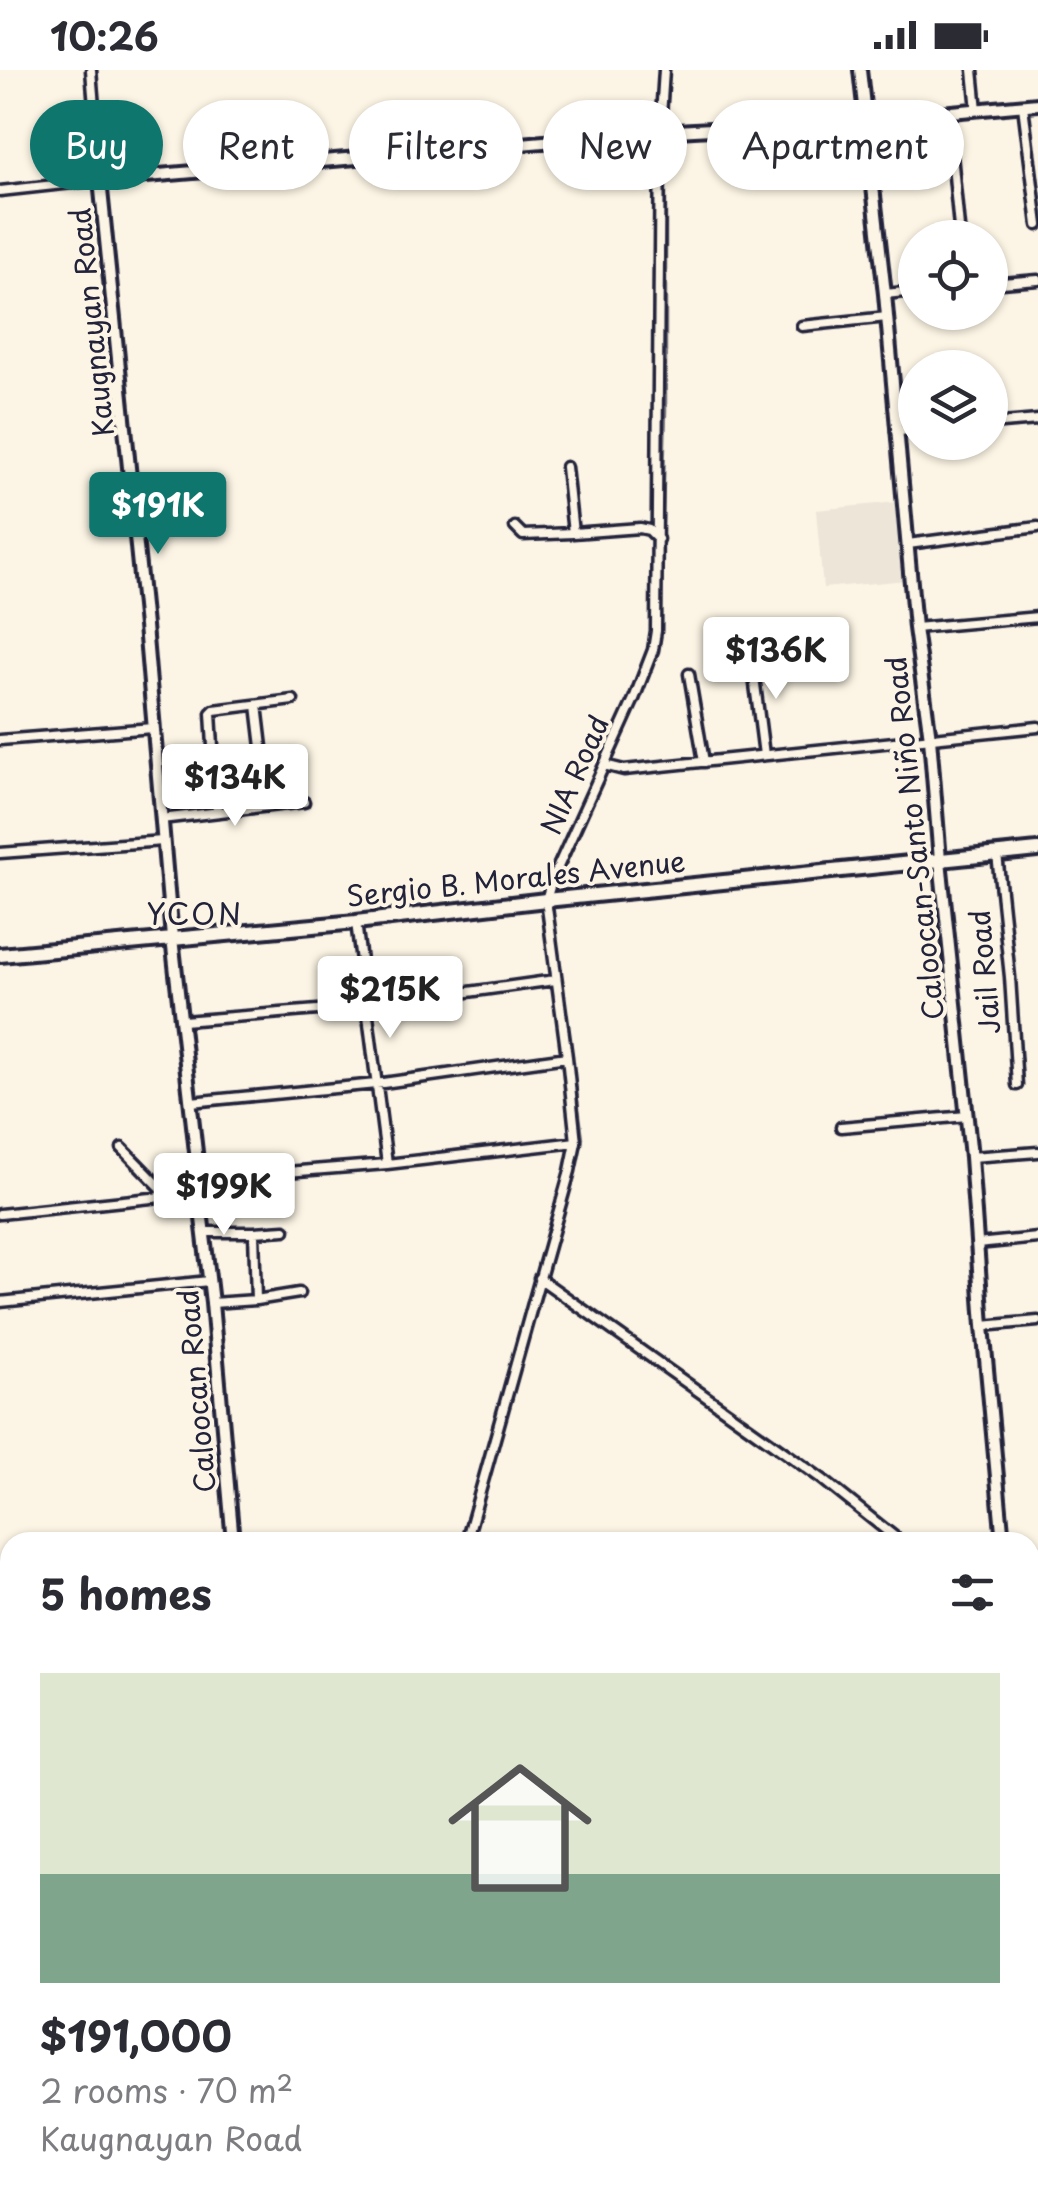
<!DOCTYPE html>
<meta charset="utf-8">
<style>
:root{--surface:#fff;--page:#f7f7f7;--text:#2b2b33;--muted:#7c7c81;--line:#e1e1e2;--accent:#0f766e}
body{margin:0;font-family:"Playpen Sans",sans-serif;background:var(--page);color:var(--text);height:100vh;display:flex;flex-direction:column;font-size:38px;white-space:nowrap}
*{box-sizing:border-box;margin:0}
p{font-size:32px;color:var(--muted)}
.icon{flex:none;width:55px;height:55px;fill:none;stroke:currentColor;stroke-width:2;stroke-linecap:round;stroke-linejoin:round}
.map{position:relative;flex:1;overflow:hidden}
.sheet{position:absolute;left:0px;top:1462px;width:1040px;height:672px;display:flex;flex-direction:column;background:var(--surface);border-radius:30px 30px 0 0;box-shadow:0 2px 8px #0004}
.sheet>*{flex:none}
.guide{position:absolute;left:30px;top:30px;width:980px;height:90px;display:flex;gap:20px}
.buttons{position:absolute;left:898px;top:150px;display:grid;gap:20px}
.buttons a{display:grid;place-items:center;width:110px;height:110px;border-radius:50%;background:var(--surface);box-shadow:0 2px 8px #0004;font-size:50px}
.price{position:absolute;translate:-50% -85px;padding:0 22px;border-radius:10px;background:#fff;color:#222;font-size:32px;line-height:65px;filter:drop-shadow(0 2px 5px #0008)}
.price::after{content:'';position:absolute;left:50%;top:60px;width:30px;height:22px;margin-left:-15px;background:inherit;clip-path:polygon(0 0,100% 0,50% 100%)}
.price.on{background:var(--accent);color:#fff}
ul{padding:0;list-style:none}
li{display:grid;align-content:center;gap:20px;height:530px;padding:0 40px}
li+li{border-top:2px solid var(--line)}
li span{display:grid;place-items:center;height:310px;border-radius:0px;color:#555}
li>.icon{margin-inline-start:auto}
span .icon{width:180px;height:180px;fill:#fffc;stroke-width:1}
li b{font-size:42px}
h2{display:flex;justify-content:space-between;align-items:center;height:120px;padding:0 40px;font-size:42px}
.pill{padding:0 35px;border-radius:45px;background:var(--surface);box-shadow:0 2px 8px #0004;font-size:35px;line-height:90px}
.pill.on{background:var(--accent);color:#fff}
.status{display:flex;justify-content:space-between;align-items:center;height:70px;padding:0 50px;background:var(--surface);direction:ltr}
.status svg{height:28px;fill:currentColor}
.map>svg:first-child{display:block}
.built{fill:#ece5d8}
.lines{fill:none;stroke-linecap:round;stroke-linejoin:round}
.stream{stroke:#78757e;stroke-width:2.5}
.minor-casing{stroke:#22223b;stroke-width:15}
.tertiary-casing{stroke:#22223b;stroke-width:18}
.primary-casing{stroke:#22223b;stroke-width:20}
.minor{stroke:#fcf5e5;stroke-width:8}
.tertiary{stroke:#fcf5e5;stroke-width:10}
.primary{stroke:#fcf5e5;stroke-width:12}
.labels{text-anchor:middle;stroke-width:8;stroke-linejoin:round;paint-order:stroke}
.street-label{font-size:28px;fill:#22223b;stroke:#fcf5e5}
.neighbourhood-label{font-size:30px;letter-spacing:2.5px;fill:#22223b;stroke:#fcf5e5}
</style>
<div class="status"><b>10:26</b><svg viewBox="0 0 49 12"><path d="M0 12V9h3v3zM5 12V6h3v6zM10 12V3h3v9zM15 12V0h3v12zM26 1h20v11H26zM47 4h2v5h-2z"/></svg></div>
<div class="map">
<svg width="1038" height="2134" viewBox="0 0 1038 2134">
<rect width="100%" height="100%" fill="#fcf5e5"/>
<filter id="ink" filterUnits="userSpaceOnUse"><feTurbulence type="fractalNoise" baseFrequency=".01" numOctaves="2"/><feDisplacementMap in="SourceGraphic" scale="20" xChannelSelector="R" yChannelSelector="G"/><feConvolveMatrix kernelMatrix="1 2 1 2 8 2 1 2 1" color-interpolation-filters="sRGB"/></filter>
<g filter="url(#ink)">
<path class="built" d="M898,432L906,510L823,518L816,440Z"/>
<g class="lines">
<path class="stream" d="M667,51L669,0
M660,552L666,341V68
M656,581L660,560
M554,816L567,786
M552,838L583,1068L553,1176
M472,1472L541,1219
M381,2131L382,2125"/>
<g class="minor-casing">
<path id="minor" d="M973,0L977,40
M1023,36L1038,155
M948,43L960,168
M0,121L100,110L91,0
M990,214L1038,210
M885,224L915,221
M802,256L887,247
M990,354L1038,350
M896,361L915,360
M566,397L573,463L640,458L649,460L658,469
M515,457L523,465L573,463
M908,474L1038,457
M915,558L1038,547
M751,583L764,685
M689,604L704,692
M257,635L269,736
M0,670L153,658
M604,695L624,700L1038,657
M217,742L211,643L214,640L293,630
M161,749L304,732
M0,783L163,771
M997,784L1010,907L1017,1015
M356,852L387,1094
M183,951L367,936L555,910
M191,1032L376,1014L567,987
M841,1057L967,1046
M122,1078L170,1127
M971,1087L1038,1082
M199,1109L387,1094L576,1072
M0,1144L199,1123
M203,1162H254L256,1230
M254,1162L285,1160
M977,1174L1038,1168
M539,1208L822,1409L901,1472
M0,1232L209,1211
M212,1233L256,1230L299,1223
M983,1256L1038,1251
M466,1472L570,1101L576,1072L567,987L546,830L552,810L634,629L653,580L656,561L660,62L664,0
M1030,1571L1038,1577
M0,1648L10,1647
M1030,1773L1038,1772
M1030,1930L1038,1929
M0,2025L10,2024
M1030,2033L1038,2032
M1030,2055L1038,2054
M0,2090L10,2089
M375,2134L376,2125
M428,2134L454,2131L507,2134"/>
</g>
<g class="tertiary-casing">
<path id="tertiary" d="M860,0L885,224L915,558L930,668L940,790L971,1087L983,1256L1003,1472
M233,1472L212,1233L199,1123V1109L172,868L145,556L100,110L660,62L865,50L1038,34
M1030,1554H1038
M1030,1810L1038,1905
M297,2125L298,2134"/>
</g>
<g class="primary-casing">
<path id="primary" d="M0,885L356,852L546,830L1038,780"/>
</g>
<use href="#minor" class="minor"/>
<use href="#tertiary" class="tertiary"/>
<use href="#primary" class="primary"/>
</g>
</g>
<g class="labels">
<g class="street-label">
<text transform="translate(92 252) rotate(-96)" y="10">Kaugnayan Road</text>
<text transform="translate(575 705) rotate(-66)" y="10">NIA Road</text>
<text transform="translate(915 768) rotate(-96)" y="10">Caloocan-Santo Niño Road</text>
<text transform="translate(516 809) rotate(-6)" y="10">Sergio B. Morales Avenue</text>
<text transform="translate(985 902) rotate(-95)" y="10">Jail Road</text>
<text transform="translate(197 1321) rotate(-95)" y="10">Caloocan Road</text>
</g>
<g class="neighbourhood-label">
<text x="195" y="855">YCON</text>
</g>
</g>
</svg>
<div class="buttons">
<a><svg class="icon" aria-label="locate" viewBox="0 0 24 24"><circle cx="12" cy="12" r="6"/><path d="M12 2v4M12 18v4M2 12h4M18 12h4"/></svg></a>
<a><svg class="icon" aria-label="layers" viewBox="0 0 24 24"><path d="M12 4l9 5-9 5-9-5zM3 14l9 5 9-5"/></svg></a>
</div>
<b class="price on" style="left:158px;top:487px">$191K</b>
<b class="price" style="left:776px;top:632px">$136K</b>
<b class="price" style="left:235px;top:759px">$134K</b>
<b class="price" style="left:390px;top:971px">$215K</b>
<b class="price" style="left:224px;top:1168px">$199K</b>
<div class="guide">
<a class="pill on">Buy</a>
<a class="pill">Rent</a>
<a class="pill">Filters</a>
<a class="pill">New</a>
<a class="pill">Apartment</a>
</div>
<section class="sheet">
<h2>5 homes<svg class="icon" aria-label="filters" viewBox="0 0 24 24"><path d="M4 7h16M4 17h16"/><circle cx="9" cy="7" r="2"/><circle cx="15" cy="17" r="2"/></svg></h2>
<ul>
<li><span style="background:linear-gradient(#dfe7d0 65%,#7fa58c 0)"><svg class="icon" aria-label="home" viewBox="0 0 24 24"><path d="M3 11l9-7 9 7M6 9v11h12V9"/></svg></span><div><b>$191,000</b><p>2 rooms · 70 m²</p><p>Kaugnayan Road</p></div></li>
</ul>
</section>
</div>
